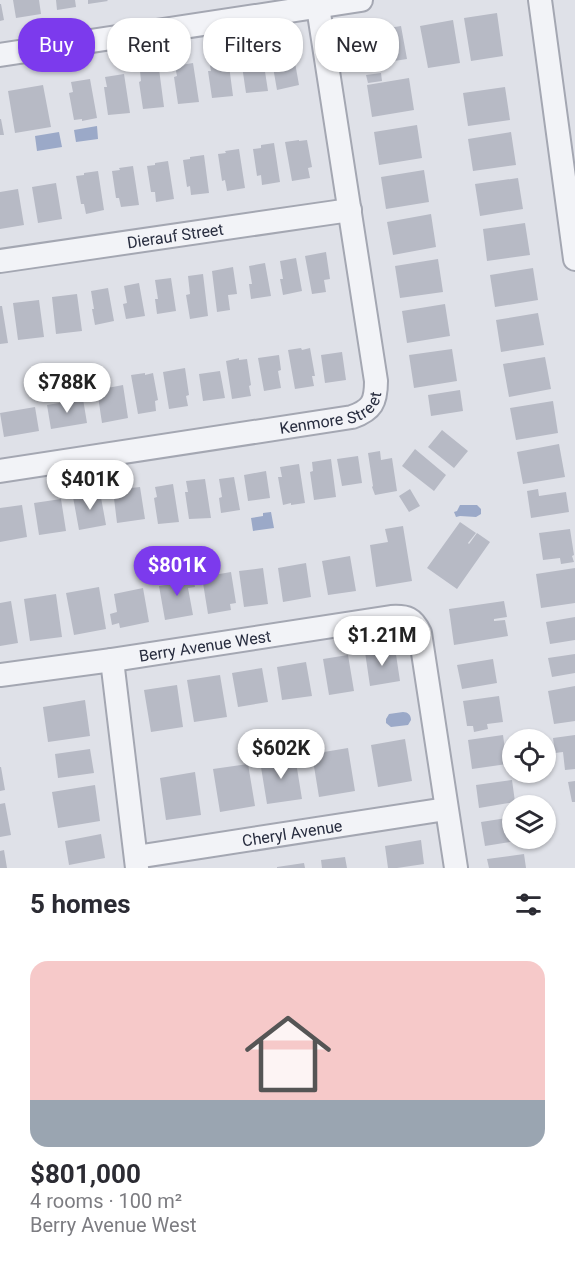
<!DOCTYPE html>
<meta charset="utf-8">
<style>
:root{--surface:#fff;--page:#f7f7f7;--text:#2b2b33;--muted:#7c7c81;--accent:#7c3aed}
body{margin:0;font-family:Roboto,sans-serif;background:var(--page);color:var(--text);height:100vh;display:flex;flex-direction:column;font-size:22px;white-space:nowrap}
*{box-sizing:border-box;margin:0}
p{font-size:20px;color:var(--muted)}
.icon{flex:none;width:33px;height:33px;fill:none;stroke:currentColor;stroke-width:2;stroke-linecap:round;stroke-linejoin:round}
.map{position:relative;height:868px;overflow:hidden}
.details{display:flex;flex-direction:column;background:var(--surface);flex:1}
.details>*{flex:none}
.guide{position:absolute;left:18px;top:18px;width:540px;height:54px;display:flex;gap:12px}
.tools{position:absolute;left:502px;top:729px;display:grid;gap:12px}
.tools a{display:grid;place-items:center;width:54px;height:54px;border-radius:50%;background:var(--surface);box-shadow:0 2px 4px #0004;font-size:30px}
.price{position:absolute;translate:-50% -51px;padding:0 14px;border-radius:21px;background:#fff;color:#222;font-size:20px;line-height:39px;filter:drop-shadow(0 2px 3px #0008)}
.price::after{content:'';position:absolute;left:50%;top:36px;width:18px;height:14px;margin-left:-9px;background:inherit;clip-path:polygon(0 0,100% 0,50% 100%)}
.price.on{background:var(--accent);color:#fff}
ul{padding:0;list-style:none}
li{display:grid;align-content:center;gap:12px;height:318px;padding:0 30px}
li span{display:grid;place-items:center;height:186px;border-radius:18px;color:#555}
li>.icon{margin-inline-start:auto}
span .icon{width:108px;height:108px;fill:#fffc;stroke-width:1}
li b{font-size:26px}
h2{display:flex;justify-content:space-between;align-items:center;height:72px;padding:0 30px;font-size:26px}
.chip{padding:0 21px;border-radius:24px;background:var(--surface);box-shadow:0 2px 4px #0004;font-size:21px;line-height:54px}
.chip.on{background:var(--accent);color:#fff}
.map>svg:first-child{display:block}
.water{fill:#9ba9c8}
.building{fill:#b7bac5}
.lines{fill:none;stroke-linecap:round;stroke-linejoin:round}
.minor-casing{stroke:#a4a7b2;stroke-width:26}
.minor{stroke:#f2f3f7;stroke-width:22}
.labels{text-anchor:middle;stroke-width:4.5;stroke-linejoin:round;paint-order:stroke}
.street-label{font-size:16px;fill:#282d3f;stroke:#eff1f6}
</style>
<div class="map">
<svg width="575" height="868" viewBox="0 0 575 868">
<rect width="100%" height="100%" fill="#dfe1e8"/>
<path class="water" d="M97,126L98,139L76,142L74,130Z
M59,132L62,147L37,151L35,136Z
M460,505H477L481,509V514L476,517L460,516L456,517L454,512L457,511Z
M271,512L274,528L253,531L251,518L263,516V513Z
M403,712C408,712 411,715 411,720L408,725L391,727L386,723V719L389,714Z"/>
<path class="building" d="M13,0H39L41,14L16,18Z
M56,0H75L76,7L57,10Z
M88,0H107L108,1L88,4Z
M0,4H1L4,20L0,21Z
M497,13L503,56L471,61L464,18Z
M453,20L460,63L428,68L420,26Z
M401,26L407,59L363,66L358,33Z
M289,47L291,57H294L299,85L277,90L270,50Z
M262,52L268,91L246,93L242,66H246L244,55Z
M228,58L233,96L212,98L208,71H211L209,61Z
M193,63L199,102L178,104L174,77L177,76L175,66Z
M159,69L164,107L143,109L139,82L141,81L140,71Z
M381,73L382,81L368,83L366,75Z
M124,74L130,113L108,115L104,87H107L105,77Z
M409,78L414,110L372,117L367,85Z
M90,79L97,118L82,121V119L74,120L69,93L73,92L71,82Z
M43,85L51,127L15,133L8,91Z
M505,87L510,120L468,126L463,93Z
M0,119H1L4,135H0Z
M417,125L422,158L379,165L374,132Z
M511,132L516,165L473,171L468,139Z
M299,140V141L307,140L312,167L308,168L310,178L292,181L285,142Z
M274,143L280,182L262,185L261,175L257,176L253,149L261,148V145Z
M239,149L245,188L227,191L225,180L222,181L218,154L226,153L225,151Z
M204,155L209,193L191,195L190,186L187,187L183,160L190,159V157Z
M168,161L174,199L156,202L155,192H151L147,166L155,165V163Z
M133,166L139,205L121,207L119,198H116L112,171L120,170L119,168Z
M424,170L429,202L386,209L381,177Z
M98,171L104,210L86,214L84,204H81L76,176L84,175V173Z
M518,178L523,209L480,216L475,184Z
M56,183L62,219L38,223L32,187Z
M18,189L24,225L0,229V192Z
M431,214L436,247L393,255L387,222Z
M525,223L530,255L487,261L483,229Z
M326,252L330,279L324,280L326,292L312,294L305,256Z
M296,258L302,291L283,295L280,279H283L280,261Z
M438,259L443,292L400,298L395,266Z
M265,263L271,296L251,299L249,284H252L249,266Z
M233,267L237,294L228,295L230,310L217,312L212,271Z
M533,268L538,300L495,307L490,275Z
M203,274L208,316L190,319L186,295L190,294L188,276Z
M171,278L176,311L157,314L155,299H158L155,280Z
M139,283L145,316L126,319L123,304L127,303L124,286Z
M108,288L114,321L95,325L92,309H94L91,291Z
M77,294L82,331L56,334L52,297Z
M39,300L44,337L18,340L13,303Z
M445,304L450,336L407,343L402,311Z
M0,306H2L8,343L0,344Z
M538,313L544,345L501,352L496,320Z
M301,348L302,350L310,348L315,376H312L314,386L295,389L288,350Z
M452,349L457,381L414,388L409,355Z
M342,352L346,380L325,383L321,355Z
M279,355L281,370L278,371L281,388L264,391L258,358Z
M545,357L551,389L509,397L503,364Z
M239,358V360L247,359L251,385L249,386L251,396L232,399L226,361Z
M185,368L189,395L186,396L188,406L169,409L163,372Z
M220,371L225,398L203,401L199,374Z
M145,373V375L153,373L158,400L155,401L156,411L138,414L131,375Z
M123,385L128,418L102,423L97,390Z
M460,390L463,411L431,416L428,395Z
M83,399L87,423L51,429L47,405Z
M553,401L558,433L516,440L510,408Z
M35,407L39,431L4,437L0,413Z
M442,430L468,451L454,468L428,447Z
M559,444L565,477L523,484L517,452Z
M415,449L446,475L434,491L402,466Z
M380,451L381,460L392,458L397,491L375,495L372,487L373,486L368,453Z
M358,456L362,483L342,486L337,459Z
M331,459L336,497L314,500L310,472L313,471L312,462Z
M299,464L305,503L291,505V503L283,505L278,477H282L280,467Z
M266,471L270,498L248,501L244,475Z
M234,477L240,510L221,513L219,498L222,497L219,479Z
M205,479L211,518L189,519L185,492H188L186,481Z
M173,484L179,522L158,524L154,498L157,497L155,487Z
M140,487L145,519L117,523L113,490Z
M410,489L420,506L409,512L399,496Z
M538,489L539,496L566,492L569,512L531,518L527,491Z
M100,492L106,525L79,530L73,497Z
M61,499L66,531L39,535L34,503Z
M22,505L27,537L0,542V508Z
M460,522L476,533L468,543L469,544L477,533L490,542L457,589L427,568Z
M403,526L412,581L376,587L370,545L388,542L385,529Z
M570,529L574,555L572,556L574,562L561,564L560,558L543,560L539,533Z
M350,556L356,591L328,595L322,561Z
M306,563L311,597L283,602L278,568Z
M263,568L268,604L244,607L239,571Z
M575,568V603L541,608L536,574Z
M231,572L236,603L230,604L231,610L208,614L202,577Z
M186,573L187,577L193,576L195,587L188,588L193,615L165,620L159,586L172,584L171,576Z
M99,587L106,629L74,635L66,593Z
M143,588L149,622L120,628L119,623L112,625L110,614L117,612L114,594Z
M56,594L62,637L30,641L24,599Z
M11,601L18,643L0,646V603Z
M504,601L507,617L494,619V621L505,620L508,636L454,645L449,609Z
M575,617V640L550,644L546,622Z
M395,648L400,681L370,686L365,652Z
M575,654V673L552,677L548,658Z
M348,655L354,691L329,695L323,659Z
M493,659L497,683L462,689L457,665Z
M306,662L312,696L282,700L277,667Z
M262,668L268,702L238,707L232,673Z
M220,675L227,717L194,722L187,680Z
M177,685L183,727L151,732L144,690Z
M575,686V721L554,724L548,691Z
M499,696L503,722L487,724L488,729L474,732L473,726H467L463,701Z
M85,700L90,736L48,742L43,707Z
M503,735L507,764L472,769L468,740Z
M575,735V769L565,770L563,752L555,753L553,738Z
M405,739L412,781L378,787L371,745Z
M348,748L355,791L319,797L312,754Z
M90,749L94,773L58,778L55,754Z
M295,756L302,799L267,804L260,761Z
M248,764L255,806L220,812L213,769Z
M0,767H1L5,790L0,791Z
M195,772L201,815L166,820L160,778Z
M512,780L515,802L479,808L476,785Z
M575,781V802H572L568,782Z
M95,785L100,821L58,828L52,792Z
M5,803L11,835L0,837V804Z
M513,817V838H523V840L485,846L481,822Z
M101,834L105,858L69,865L65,841Z
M421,840L424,864L397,868H388L385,846Z
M4,850L7,868H0V851Z
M524,854L526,868H489L487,859Z
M345,857L347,868H322L321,860Z
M304,863L305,868H277V867Z"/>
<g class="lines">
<g class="minor-casing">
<g id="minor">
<path d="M540,0L575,259"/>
<path d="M0,55L361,0"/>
<path id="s1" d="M0,261L350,210"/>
<path id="s2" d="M0,471L352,417C372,410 376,402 376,381L318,7"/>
<path d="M112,660L137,868"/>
<path id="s3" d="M0,675L112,660L391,617C407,616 413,618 420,633L456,868"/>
<path id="s4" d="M136,857L446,809"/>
</g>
</g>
<use href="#minor" class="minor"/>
</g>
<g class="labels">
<g class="street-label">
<text dy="6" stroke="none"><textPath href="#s1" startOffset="177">Dierauf Street</textPath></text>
<text dy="6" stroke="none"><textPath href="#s2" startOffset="338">Kenmore Street</textPath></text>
<text dy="6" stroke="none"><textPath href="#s3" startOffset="207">Berry Avenue West</textPath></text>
<text dy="6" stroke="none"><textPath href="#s4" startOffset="158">Cheryl Avenue</textPath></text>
</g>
</g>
</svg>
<div class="tools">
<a><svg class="icon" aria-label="locate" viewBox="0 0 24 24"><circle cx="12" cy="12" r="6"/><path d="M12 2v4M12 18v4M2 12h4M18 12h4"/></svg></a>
<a><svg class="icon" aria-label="layers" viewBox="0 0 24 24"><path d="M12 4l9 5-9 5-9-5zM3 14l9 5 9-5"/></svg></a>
</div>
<b class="price" style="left:67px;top:414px">$788K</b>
<b class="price" style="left:90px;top:511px">$401K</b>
<b class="price on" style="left:177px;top:597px">$801K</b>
<b class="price" style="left:382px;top:667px">$1.21M</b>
<b class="price" style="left:281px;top:780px">$602K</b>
<div class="guide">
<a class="chip on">Buy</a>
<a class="chip">Rent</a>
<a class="chip">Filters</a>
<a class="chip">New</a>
</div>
</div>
<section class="details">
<h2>5 homes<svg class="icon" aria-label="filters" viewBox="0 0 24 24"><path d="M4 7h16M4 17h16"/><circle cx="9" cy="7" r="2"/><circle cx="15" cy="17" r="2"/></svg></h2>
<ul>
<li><span style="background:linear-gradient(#f6c9c9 75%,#9aa5b1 0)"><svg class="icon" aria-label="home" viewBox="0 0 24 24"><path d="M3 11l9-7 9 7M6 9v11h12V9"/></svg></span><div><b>$801,000</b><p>4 rooms · 100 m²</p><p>Berry Avenue West</p></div></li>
</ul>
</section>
